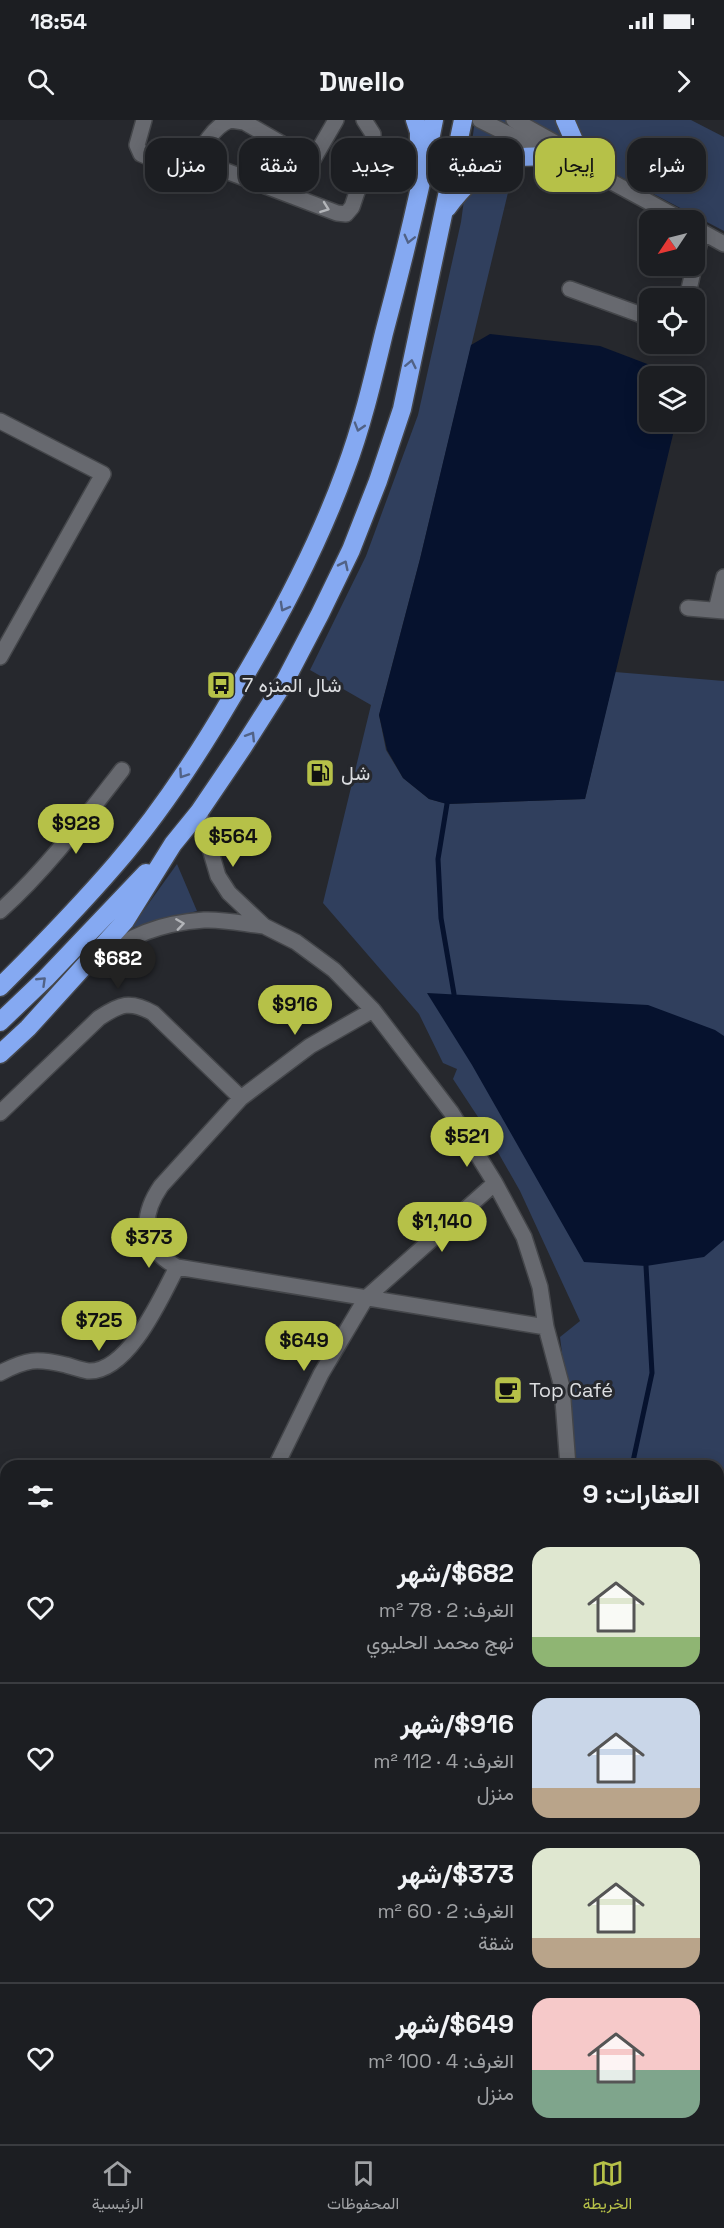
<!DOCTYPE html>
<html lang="ar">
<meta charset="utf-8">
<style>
:root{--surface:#1c1e22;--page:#25272a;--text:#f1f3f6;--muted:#a0a2a5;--line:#3a3c40;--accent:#b6c148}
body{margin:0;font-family:"Space Grotesk",Vazirmatn,sans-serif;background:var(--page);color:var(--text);direction:rtl;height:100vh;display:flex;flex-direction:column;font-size:22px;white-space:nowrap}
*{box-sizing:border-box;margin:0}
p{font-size:20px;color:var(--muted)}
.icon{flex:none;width:33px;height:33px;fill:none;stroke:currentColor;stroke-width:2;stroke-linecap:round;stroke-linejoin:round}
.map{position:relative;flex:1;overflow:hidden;direction:ltr}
.sheet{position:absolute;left:0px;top:1340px;width:724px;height:686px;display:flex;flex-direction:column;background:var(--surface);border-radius:18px 18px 0 0;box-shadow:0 3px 15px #0003,0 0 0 2px var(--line);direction:rtl}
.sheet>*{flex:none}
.guide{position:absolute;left:18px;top:18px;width:688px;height:54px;direction:rtl;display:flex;gap:12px}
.needle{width:39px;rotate:235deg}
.tools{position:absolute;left:639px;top:90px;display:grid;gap:12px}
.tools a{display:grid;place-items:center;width:66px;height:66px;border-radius:12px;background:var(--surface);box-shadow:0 3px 15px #0003,0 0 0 2px var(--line);font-size:30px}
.price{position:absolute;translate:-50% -51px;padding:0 14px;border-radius:21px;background:var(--accent);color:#111;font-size:20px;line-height:39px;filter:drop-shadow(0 2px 3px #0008)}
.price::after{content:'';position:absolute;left:50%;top:36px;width:18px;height:14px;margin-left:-9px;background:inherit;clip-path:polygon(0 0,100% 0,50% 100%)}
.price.active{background:#222;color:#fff}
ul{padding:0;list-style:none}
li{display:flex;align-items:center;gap:18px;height:150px;padding:0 24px}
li+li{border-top:2px solid var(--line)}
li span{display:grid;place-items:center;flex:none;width:168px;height:120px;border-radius:18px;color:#555}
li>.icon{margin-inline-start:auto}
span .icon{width:72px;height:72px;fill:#fffc;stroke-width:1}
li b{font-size:26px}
h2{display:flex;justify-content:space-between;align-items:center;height:72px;padding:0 24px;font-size:26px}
.chip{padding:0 21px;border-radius:18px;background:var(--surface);box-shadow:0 3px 15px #0003,0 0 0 2px var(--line);font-size:21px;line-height:54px}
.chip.active{background:var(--accent);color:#111}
.status{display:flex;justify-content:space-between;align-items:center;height:42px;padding:0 30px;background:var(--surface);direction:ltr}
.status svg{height:16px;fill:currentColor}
header{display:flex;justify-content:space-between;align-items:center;height:78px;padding:0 24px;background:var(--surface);font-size:27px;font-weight:700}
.tab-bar{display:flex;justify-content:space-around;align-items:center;height:84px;border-top:2px solid var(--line);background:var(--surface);font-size:16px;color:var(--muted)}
.tab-bar a{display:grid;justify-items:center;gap:3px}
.tab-bar .active{color:var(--accent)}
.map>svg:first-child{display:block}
.green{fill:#303f5d}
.water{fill:#06122e}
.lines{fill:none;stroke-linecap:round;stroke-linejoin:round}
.stream{stroke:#06122e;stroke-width:5}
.minor-casing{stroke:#44464a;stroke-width:18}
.highway-casing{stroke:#44464a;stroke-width:21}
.minor{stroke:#67696f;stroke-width:15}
.highway{stroke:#85a9f2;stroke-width:18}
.oneway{stroke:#b3b5b9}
.oneway2{stroke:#516286}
.labels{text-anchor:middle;stroke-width:6;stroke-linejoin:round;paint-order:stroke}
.poi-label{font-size:20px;fill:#dcdee1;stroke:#26282d;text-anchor:start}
</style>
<div class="status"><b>18:54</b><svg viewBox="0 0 49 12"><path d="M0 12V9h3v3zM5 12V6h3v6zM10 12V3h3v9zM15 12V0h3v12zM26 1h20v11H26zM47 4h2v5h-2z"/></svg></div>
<header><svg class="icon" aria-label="forward" viewBox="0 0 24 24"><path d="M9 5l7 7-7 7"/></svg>Dwello<svg class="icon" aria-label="search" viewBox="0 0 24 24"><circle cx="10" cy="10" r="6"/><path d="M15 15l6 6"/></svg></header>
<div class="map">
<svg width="724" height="2024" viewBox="0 0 724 2024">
<rect width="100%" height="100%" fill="#26282d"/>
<path class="green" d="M475,0H691L724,17V111L524,6L420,439L379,595L386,630L403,658L429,679L447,684L585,679L615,552L724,561V1725L722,1730L719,1731L718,1346L576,1345L560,1217L580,1201L520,1071L478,997L453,959L457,949L443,943L419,894L323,783L371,585L310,550L366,436L418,295L461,102Z
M177,744L197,791L131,808Z
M403,2019H643L642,2024H407Z"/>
<path class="water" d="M490,214L600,226L671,253L672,256H650V302H676L585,679L447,684L429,679L403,658L387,630L379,595L420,439L471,225Z
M427,873L648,885L715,910L724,916V1120L704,1137L646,1146L584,1142L472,945Z"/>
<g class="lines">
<path class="stream" d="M447,684L438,739L441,798L454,874
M632,1346L652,1253L646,1146
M555,2019V2024"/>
<g class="minor-casing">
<path id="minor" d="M144,0L137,25L141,34L179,50L190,52L217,49L226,51L337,93L346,94L352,87L373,24V14L364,0
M231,0L244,2L312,41
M480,0L552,36
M514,0L552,21L564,29L570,37L586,48L682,100
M190,52C200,33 209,9 230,0
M292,76L336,0
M695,108L724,124
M570,169L650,198
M687,178L702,112
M0,301L103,354L0,537
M688,488L724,491
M716,490L724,457
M199,692L218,756L229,773L264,806L296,822L334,850L373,890L451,992L495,1063L524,1117L540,1167L546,1207L562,1267L568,1346
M0,791C46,750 84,699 122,650
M95,843C128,815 161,803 204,800C224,799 245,804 264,806
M373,890L310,926L241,978L161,1066C139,1098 142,1128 177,1147L546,1207
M0,993L99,898C120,884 130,880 153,893L241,978
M0,1253C27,1239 36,1238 66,1245C73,1247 81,1250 88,1251C128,1253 161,1178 177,1147
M276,1346L321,1254L366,1178L495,1063
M0,1669L6,1678
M0,1755L6,1752
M718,1811L724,1812
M0,1922L6,1918
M233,2024L240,2021"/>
</g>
<g class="highway-casing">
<path id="highway" d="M415,0L419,12V34
M565,0L586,48
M447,88C459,72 485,43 505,39C519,36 535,37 549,36
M0,867C40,827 79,787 116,744C160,693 198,635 232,577C276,505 316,431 345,351C362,306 373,259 384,213C403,142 420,72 434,0
M0,902L46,858L146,753
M0,934L28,908L125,801L173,724L199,692L243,627L285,561L320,494L351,430L378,361L402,289L463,0
M0,1453L6,1461
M0,1496L6,1504
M0,1533L6,1541
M0,1572L6,1579
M344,2019L347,2024
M380,2019L385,2024"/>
</g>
<use href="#minor" class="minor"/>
<use href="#highway" class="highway"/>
</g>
<defs><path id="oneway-chevron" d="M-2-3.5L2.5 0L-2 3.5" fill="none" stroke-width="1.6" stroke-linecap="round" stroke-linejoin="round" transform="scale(1.5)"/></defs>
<g class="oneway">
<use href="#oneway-chevron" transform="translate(325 88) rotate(20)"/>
<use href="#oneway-chevron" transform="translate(180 804) rotate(-8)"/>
</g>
<g class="oneway2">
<use href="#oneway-chevron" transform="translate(409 119) rotate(104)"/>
<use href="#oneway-chevron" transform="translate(411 244) rotate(-78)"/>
<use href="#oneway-chevron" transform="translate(359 307) rotate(107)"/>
<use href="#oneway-chevron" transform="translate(344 445) rotate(-64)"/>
<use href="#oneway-chevron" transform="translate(284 487) rotate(119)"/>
<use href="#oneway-chevron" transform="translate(251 616) rotate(-58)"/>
<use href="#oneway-chevron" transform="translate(183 654) rotate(124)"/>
<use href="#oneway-chevron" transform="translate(42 861) rotate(-44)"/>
</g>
<defs>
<g id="bus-square" transform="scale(1.5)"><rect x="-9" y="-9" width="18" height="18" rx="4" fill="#b6c148" stroke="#26282d"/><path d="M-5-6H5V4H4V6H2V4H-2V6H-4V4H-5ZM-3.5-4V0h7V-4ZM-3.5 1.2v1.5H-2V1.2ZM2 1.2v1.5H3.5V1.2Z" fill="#111"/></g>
<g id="fuel-square" transform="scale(1.5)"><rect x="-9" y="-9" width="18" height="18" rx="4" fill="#b6c148" stroke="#26282d"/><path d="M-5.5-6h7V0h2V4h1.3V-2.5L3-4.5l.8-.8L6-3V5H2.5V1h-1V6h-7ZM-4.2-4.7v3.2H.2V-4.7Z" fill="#111"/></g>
<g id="cafe-square" transform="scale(1.5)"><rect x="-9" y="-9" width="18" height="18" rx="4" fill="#b6c148" stroke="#26282d"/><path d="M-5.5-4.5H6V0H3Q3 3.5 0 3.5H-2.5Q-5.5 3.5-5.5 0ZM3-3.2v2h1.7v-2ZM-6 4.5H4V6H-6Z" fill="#111"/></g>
</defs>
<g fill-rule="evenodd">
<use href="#bus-square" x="221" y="565"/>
<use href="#fuel-square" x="320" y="653"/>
<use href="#cafe-square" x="508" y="1270"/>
</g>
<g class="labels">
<g class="poi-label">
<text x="242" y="572">شال المنزه 7</text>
<text x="341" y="660">شل</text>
<text x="529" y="1277">Top Café</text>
</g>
</g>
</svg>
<div class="tools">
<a><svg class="needle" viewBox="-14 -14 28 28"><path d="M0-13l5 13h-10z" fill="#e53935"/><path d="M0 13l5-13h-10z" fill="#a0a2a5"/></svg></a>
<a><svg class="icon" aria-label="locate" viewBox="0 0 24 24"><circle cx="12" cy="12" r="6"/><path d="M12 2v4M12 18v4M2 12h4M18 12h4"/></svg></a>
<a><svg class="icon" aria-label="layers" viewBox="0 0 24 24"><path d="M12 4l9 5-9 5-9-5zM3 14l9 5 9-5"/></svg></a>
</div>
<b class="price" style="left:76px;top:735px">$928</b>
<b class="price" style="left:233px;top:748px">$564</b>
<b class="price active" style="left:118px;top:870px">$682</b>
<b class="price" style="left:295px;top:916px">$916</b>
<b class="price" style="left:467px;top:1048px">$521</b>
<b class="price" style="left:442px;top:1133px">$1,140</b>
<b class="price" style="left:149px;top:1149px">$373</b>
<b class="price" style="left:99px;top:1232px">$725</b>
<b class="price" style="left:304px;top:1252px">$649</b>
<div class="guide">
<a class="chip">شراء</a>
<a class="chip active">إيجار</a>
<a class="chip">تصفية</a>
<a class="chip">جديد</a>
<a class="chip">شقة</a>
<a class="chip">منزل</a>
</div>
<section class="sheet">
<h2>العقارات: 9<svg class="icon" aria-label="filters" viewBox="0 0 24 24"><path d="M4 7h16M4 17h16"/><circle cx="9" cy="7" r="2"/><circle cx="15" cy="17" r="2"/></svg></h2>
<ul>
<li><span style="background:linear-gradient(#dfe7d0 75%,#8fb573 0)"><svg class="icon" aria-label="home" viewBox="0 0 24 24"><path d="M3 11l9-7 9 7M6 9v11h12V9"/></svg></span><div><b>$682/شهر</b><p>الغرف: 2 · 78 m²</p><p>نهج محمد الحليوي</p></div><svg class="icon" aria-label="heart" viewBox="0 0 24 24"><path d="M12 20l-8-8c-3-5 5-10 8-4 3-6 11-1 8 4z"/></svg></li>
<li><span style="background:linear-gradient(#c9d6e8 75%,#b9a48a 0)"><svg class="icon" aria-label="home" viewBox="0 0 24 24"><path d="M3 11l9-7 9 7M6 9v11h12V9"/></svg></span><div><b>$916/شهر</b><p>الغرف: 4 · 112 m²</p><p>منزل</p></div><svg class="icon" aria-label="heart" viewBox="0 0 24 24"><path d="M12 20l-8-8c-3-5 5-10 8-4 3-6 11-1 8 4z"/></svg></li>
<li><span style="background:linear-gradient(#dfe7d0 75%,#b9a48a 0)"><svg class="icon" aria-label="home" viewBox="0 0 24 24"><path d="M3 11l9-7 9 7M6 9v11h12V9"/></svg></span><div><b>$373/شهر</b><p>الغرف: 2 · 60 m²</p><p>شقة</p></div><svg class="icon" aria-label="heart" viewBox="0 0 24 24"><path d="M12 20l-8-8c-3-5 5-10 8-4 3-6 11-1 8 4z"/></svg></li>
<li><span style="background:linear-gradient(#f6c9c9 60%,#7fa58c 0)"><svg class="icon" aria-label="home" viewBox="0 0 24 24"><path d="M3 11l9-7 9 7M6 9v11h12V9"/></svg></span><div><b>$649/شهر</b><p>الغرف: 4 · 100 m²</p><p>منزل</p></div><svg class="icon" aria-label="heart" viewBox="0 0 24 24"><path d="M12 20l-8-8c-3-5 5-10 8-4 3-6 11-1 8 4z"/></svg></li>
</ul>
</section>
</div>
<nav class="tab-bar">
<a class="active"><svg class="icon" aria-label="map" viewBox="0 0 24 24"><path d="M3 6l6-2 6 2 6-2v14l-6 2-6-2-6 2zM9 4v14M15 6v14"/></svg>الخريطة</a>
<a><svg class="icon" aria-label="saved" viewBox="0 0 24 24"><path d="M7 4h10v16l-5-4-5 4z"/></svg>المحفوظات</a>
<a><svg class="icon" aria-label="home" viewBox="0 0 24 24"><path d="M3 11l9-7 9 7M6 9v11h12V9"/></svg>الرئيسية</a>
</nav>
